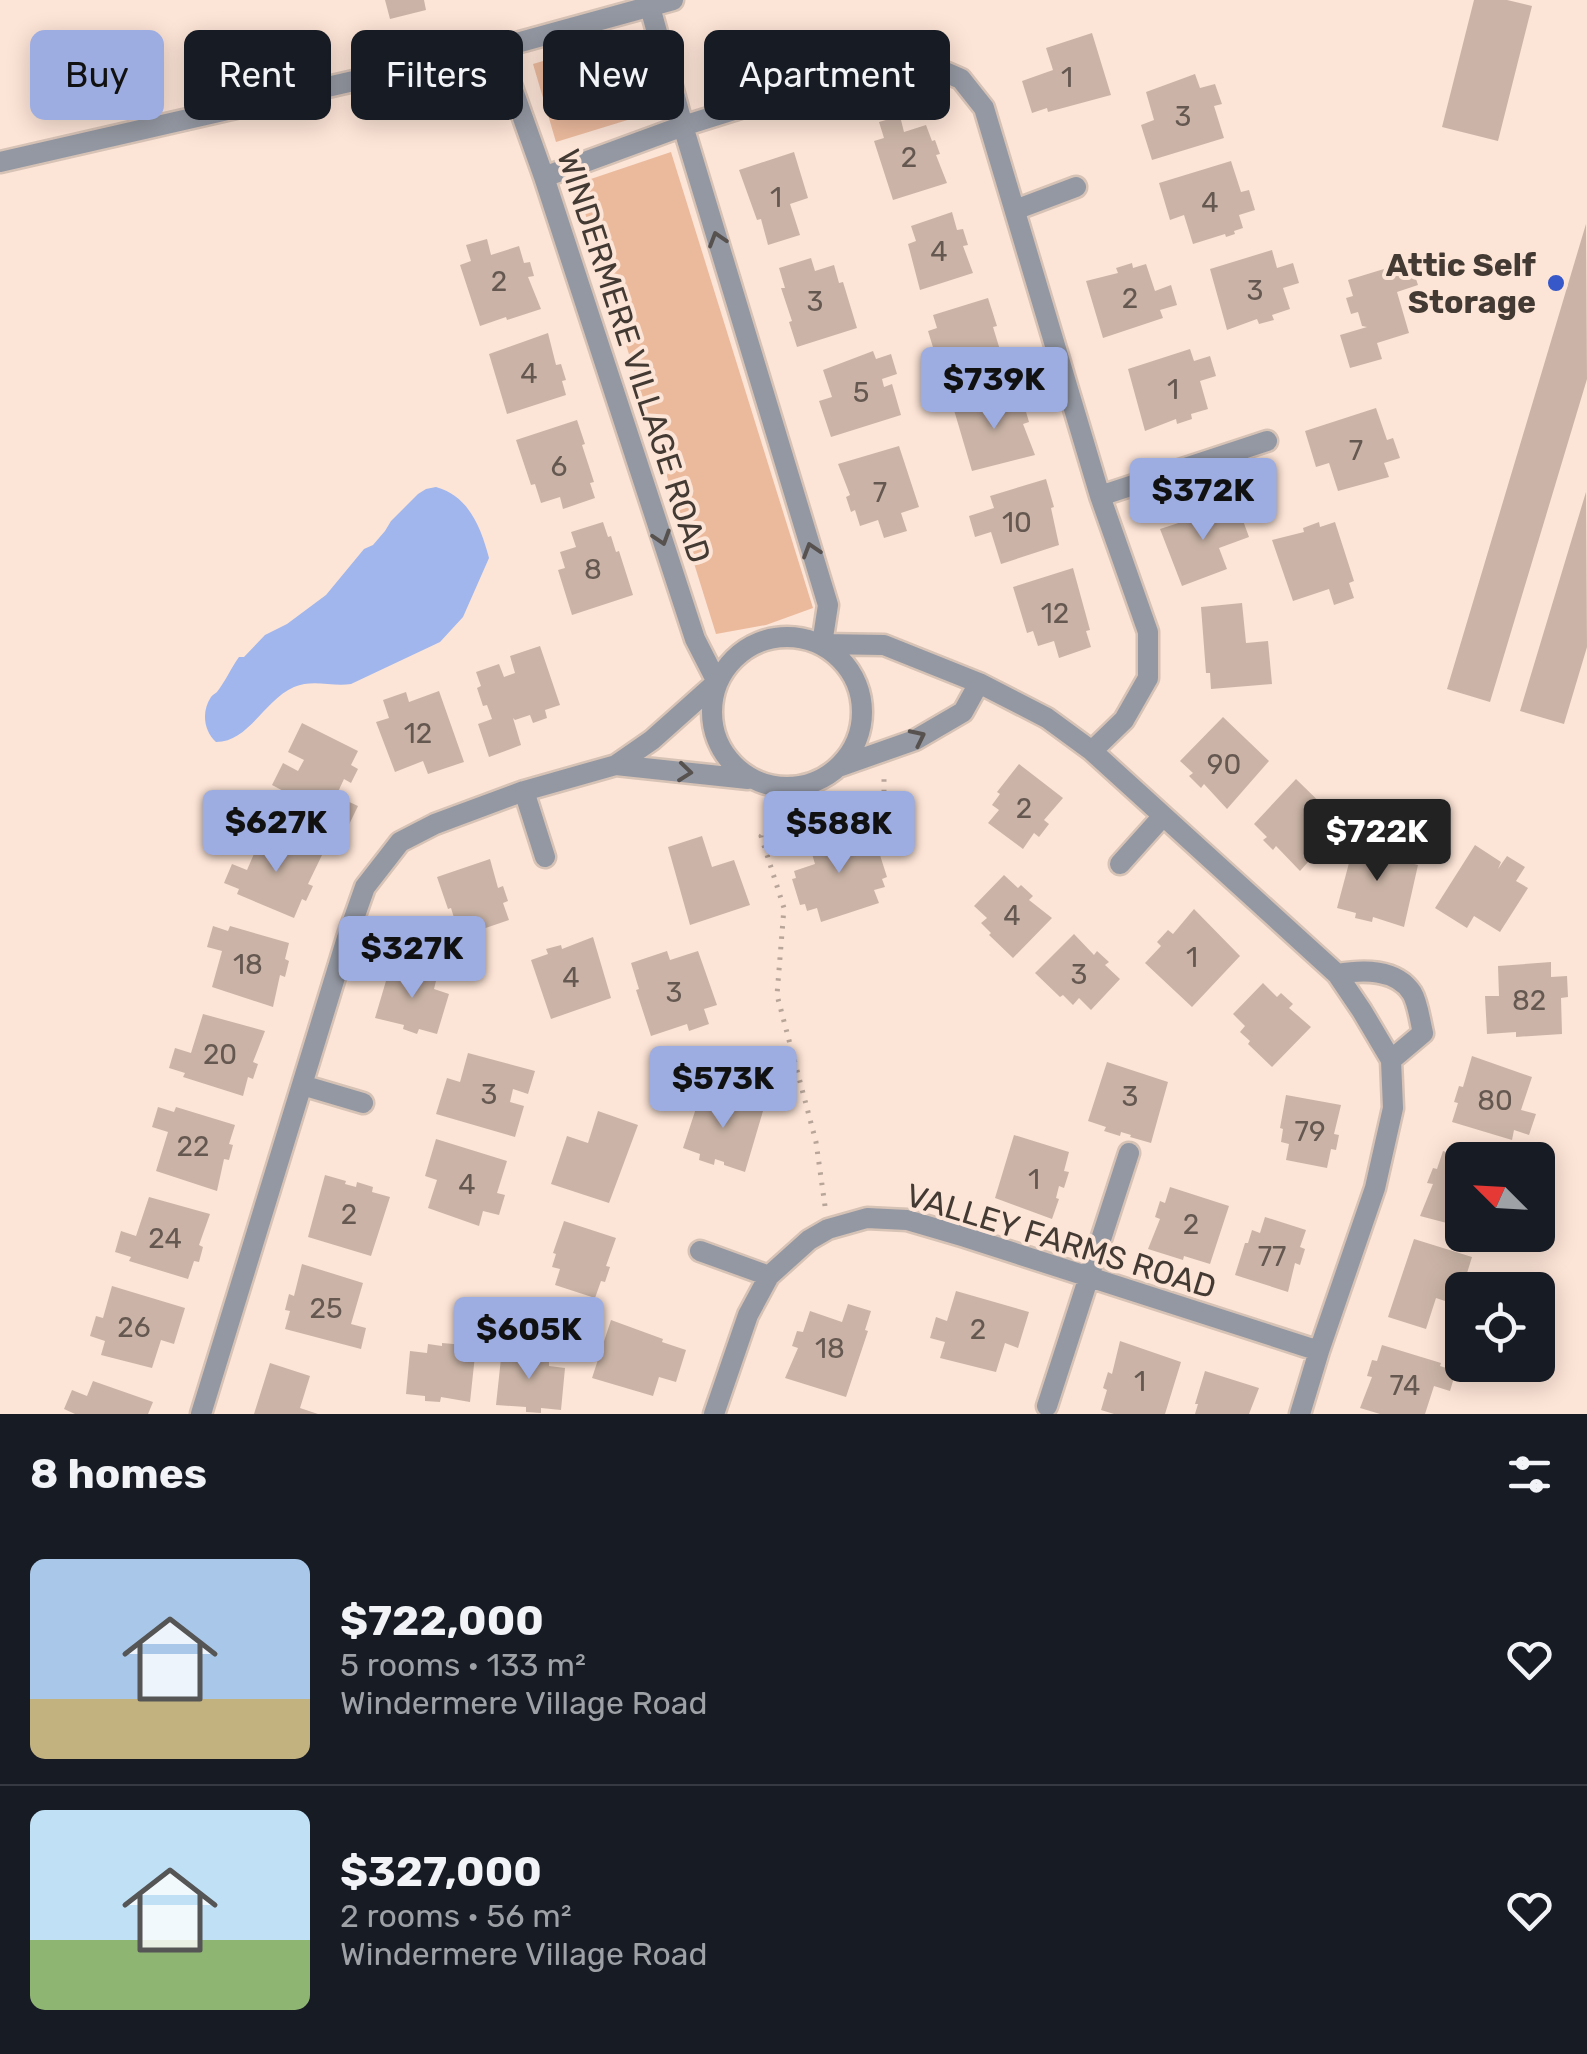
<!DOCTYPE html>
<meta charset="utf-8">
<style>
:root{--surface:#171b24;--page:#20242c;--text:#f1f3f6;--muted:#9ea1a6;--line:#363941;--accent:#9dade2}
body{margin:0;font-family:Rubik,sans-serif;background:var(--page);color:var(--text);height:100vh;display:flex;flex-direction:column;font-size:38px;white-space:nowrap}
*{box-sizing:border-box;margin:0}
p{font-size:32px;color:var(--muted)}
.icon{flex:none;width:55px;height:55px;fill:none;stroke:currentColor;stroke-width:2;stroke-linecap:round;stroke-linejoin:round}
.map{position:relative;height:1414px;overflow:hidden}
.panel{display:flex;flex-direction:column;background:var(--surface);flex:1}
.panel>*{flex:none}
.banner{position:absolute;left:30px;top:30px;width:1000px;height:90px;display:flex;gap:20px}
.needle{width:65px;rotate:294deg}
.fabs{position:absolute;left:1445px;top:1142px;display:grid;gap:20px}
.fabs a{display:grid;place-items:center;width:110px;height:110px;border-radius:15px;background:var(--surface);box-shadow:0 5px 25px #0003;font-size:50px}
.price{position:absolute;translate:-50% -85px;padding:0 22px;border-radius:10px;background:var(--accent);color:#111;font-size:32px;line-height:65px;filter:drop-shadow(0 2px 5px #0008)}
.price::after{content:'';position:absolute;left:50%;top:60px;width:30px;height:22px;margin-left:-15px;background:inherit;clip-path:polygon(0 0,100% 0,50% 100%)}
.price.active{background:#222;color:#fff}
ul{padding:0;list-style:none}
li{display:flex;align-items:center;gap:30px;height:250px;padding:0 30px}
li+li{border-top:2px solid var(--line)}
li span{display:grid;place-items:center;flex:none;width:280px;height:200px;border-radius:15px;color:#555}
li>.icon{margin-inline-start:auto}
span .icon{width:120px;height:120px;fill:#fffc;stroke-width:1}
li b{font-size:42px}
h2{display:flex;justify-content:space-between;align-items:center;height:120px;padding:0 30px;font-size:42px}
.pill{padding:0 35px;border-radius:15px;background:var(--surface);box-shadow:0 5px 25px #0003;font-size:35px;line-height:90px}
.pill.active{background:var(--accent);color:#111}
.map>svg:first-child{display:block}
.green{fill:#ebba9d}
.water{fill:#a0b6ec}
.building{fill:#cbb4a7}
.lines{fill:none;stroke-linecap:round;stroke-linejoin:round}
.minor-casing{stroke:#d7c2b6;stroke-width:25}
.path{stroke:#b8a59a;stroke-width:5;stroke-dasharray:2.5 8;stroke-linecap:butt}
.minor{stroke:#9498a2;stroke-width:20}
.oneway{stroke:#575250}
.poi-dot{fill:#3658c9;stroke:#fce4d6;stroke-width:4}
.labels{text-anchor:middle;stroke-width:8;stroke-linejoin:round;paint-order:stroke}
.number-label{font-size:28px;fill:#655851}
.poi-label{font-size:32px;font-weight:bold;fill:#433a34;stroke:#fce4d6;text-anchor:end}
.street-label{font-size:32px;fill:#433a34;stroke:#fce4d6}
</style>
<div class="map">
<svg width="1587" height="1414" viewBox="0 0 1587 1414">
<rect width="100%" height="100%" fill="#fce4d6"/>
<path class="green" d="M637,33L660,110L556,142L533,64Z
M671,152L813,608L766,625L716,634L576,184Z"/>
<path class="water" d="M436,487C469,496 481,528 489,558L463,617L440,642L351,684C332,687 313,679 294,687C264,700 249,742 216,742C204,731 201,712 211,697C212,695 215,694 217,692C225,682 231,668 239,657H244L265,635L287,624L326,595L364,549L373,545L385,531L391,521L418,494L426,489Z"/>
<path class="building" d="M385,0H424L426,10L390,19Z
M1474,0H1507L1532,6L1498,141L1442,127Z
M1092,33L1111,95L1048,112L1047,108L1032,113L1022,81L1053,70L1046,48Z
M1195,74L1200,88L1215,84L1222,104L1214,106L1224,138L1152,160L1141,125L1154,120L1146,92Z
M900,116L904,132L926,125L932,141L935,140L940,154L936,155L947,183L893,200L874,141L884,138L879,122Z
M794,152L808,198L790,204L800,235L768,245L761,219L757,220L739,170Z
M1231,161L1241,192L1249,190L1255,210L1239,215L1243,228L1234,231L1235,234L1226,237L1225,234L1193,244L1184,215L1170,220L1159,183Z
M952,212L957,230L963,229L968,245L963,246L973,273L920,290L908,244L916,241L911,226Z
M1586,224L1587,379L1490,702L1447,689Z
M487,239L491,255L519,246L524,263L530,262L534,276L528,277L541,309L507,320L506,317L480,326L460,265L471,261L466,245Z
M1272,250L1277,268L1293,263L1299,283L1283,288L1290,309L1272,315L1274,320L1259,324L1257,319L1227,330L1210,269Z
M811,258L815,271L834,265L839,283L843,282L857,328L797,347L789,322L792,321L781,288H785L779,268Z
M1410,261L1418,285L1397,292L1409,333L1377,343L1382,359L1350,368L1340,335L1367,327L1362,326L1358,312L1351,314L1346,298L1353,296L1348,280Z
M1132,263L1133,268L1146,264L1155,291L1171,285L1177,305L1160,310L1163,318L1103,338L1086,281L1118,273L1116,268Z
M988,298L997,326L993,327L1000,350H997L1002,365L944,383L928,331L937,328L933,315Z
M548,333L556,365L561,364L566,380L562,381L566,395L507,414L489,354Z
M1190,349L1194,361L1210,356L1216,376L1200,381L1208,409L1191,414L1192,419L1177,424L1176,419L1145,431L1128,369Z
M873,351L876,359L891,354L897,374L882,379L884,387L892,384L901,415L831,437L819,401L832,397L823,370Z
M1014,392L1018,407L1024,405L1029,422L1023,424L1035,455L972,471L954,410Z
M1376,408L1387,440L1393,438L1400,458L1384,463L1389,477L1338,491L1329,463L1316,467L1305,431Z
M577,420L585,444L582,445L594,482L590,483L595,498L563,509L560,497L541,503L535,484L531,485L516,440Z
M899,446L919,507L901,513L907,531L884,538L878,520L860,526L855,510L851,512L846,497L850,495L838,464Z
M1046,479L1054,507L1051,508L1059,545L1001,564L991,532L975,537L969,516L994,508L990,496Z
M1586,492L1587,647L1564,724L1520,711Z
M1237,504L1249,537L1219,548L1227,569L1182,586L1160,529Z
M603,522L608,537L611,536L616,552L619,551L633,595L572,615L558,570L565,568L560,552L576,547L571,532Z
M1319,522L1320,527L1335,522L1354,581L1349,583L1354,598L1334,605L1329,589L1293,601L1272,540L1304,532L1303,528Z
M1073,568L1090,630L1086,631L1091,647L1059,658L1054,641L1038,646L1033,631L1027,633L1013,587Z
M1242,603L1246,643L1268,641L1272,684L1211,689L1210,673H1206L1201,607Z
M540,646L560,705L545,710L547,718L533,723L530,715L515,720L513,718L521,745L489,757L478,724L492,719L487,705L483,706L477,688L481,686L476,672L499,664L504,677L515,673L510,656Z
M439,691L464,762L428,774L423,761L395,772L376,722L389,718L383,700L406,692L409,702Z
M1223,717L1269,761L1227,809L1204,784L1201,788L1189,776L1193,773L1180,761Z
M302,723L358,751L351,765L358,769L351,783L344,779L337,794L333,791L332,794L358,806L343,837L313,822L319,809L306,802L303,806L287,798L289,794L272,785L283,763L298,771L304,760L288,752Z
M1019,764L1063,798L1044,820L1049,824L1039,837L1034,833L1023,849L988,823L999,810L992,805L1000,794L997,792Z
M1296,779L1342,824L1300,871L1276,846L1273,850L1263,840L1267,837L1254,824Z
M831,823L834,832L844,829L851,852L872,846L874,853L879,852L887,877L882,879L885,887L874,890L879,903L821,922L817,908L807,911L805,904L800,905L792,879L796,878L794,871L815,864L808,840L817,837L815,828Z
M263,833L322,855L308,884L313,886L306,901L302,899L294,918L237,894L239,889L224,883L232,864L247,870Z
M1362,834L1382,839L1378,854L1418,865L1404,927L1373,917L1372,922L1355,918L1356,913L1337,908L1353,848L1358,849Z
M702,836L712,867L734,860L750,905L690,925L668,847Z
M1475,845L1501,862L1498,869L1507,856L1525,867L1516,881L1528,888L1500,932L1474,916L1467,928L1435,908Z
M490,859L498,888L503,886L508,901L503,903L509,920L468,934L463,919L455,921L451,908L448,909L437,877Z
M1004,875L1018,888L1021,885L1033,896L1029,900L1052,918L1013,958L989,935L991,933L981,923L987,918L974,906Z
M1194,909L1240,956L1192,1007L1145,963L1161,946L1157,942L1168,930L1173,934Z
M213,926L228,931L230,926L289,943L285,959L289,961L285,977L280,975L273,1007L212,987L222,951L207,947Z
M1074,934L1094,955L1097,951L1109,962L1105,965L1120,979L1091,1010L1079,998L1073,1005L1063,995L1060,997L1035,973Z
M593,937L611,998L551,1019L531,960L548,954L546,949L561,945L562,949Z
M667,951L670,960L698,951L717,1005L704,1009L709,1024L689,1031L687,1024L651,1036L636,990L639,989L631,963Z
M1551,962V977L1567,976L1568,997L1561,998L1562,1034L1516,1037V1032L1487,1034L1485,996H1499L1498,966Z
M391,964L423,973L422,977L436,981L434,989L449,994L437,1034L419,1029L417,1034L403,1029L404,1025L375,1018Z
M1263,983L1277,997L1281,993L1293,1004L1289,1008L1311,1027L1272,1067L1248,1044L1250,1041L1240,1032L1245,1026L1233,1014Z
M203,1014L265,1031L253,1062L258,1064L253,1079L248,1077L243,1096L183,1077L185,1073L169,1068L175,1048L191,1053Z
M468,1053L535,1071L528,1094L513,1089L510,1102L524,1106L515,1137L436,1114L447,1078L460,1082Z
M1472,1056L1532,1077L1521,1110L1536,1114L1529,1135L1514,1130L1512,1140L1452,1122L1458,1103L1454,1102L1459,1086L1463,1087Z
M1107,1062L1168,1082L1151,1143L1130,1137L1131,1135L1121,1132L1120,1136L1104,1131L1106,1127L1088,1121Z
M702,1090L763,1111L745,1172L724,1165V1162L715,1159L714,1165L699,1160L700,1154L683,1148Z
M1286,1095L1341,1105L1334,1134L1339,1135L1336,1150L1331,1149L1327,1168L1286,1160L1289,1144L1281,1142L1283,1129L1280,1128Z
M158,1107L174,1112L176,1107L235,1125L229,1144L233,1145L229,1160L224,1159L217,1191L156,1171L168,1132L152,1127Z
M598,1111L638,1125L609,1203L551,1184L567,1136L588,1143Z
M1014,1135L1069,1152L1064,1171L1069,1172L1064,1188L1059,1186L1056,1198L1059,1199L1052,1219L995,1198Z
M436,1139L507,1161L497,1193L505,1195L499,1215L483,1211L479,1226L428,1208L437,1180L425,1176Z
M1443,1151L1462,1157V1227L1420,1216L1433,1184L1427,1183L1433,1168L1437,1169Z
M325,1175L346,1181L345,1184L356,1187L357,1182L373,1187L372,1192L390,1197L371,1256L308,1237Z
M1170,1187L1229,1206L1210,1264L1184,1256L1183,1260L1148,1249L1160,1219L1155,1217L1160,1201L1165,1203Z
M149,1197L210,1214L199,1245L203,1247L199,1262L194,1261L188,1279L129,1261L131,1257L115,1252L121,1231L136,1236Z
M1265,1217L1306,1230L1300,1247L1305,1249L1300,1265L1295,1263L1288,1292L1235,1275L1245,1243H1248L1252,1230L1260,1233Z
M564,1221L616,1238L606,1266L610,1267L605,1282L601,1281L595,1298L555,1285L560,1269L552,1267L556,1254L553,1253Z
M1414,1239L1472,1257L1457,1305L1436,1298L1426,1329L1388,1317Z
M302,1264L363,1283L351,1324L366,1328L361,1349L285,1329L290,1311L285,1310L289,1294L294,1296Z
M112,1286L185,1308L174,1344L161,1340L152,1368L101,1355L105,1341L90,1336L96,1316L103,1318Z
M956,1291L1029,1312L1018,1348L1005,1343L996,1372L940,1358L945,1342L930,1338L936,1317L947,1321Z
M848,1304L871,1311L865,1330L868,1331L846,1397L785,1378L798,1348L792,1346L797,1331L803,1332L810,1311L842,1322Z
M611,1320L663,1339L662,1342L686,1350L676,1382L659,1377L653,1396L592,1378Z
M1120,1341L1181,1362L1165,1414H1114L1101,1410L1107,1390L1103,1388L1108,1372L1112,1374Z
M442,1343L476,1346L470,1402L441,1397L440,1402L425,1401V1396L406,1394L410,1351L427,1353L428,1344L442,1346Z
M1382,1345L1441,1363L1440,1366L1456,1371L1450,1391L1434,1386L1425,1414H1380L1360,1408L1372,1377L1367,1376L1372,1360L1377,1361Z
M502,1349L536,1353V1356L549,1357V1366L565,1368L561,1410L541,1408V1413L526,1412V1407L496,1405Z
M270,1363L310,1376L300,1408L318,1414H254Z
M1205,1371L1259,1388L1249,1414H1195L1198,1404H1195Z
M93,1381L153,1402L148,1414H75L64,1409L72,1390L87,1396Z"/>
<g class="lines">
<g class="minor-casing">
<path id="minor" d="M650,7L683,126L828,605L822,644L884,645L979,683L1047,718L1092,751L1337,974L1362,1011L1391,1060L1393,1108L1375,1188L1319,1351L1300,1414
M0,162L498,48L673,0
M544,177L683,126L884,63L922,62L961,79L984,108L1100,496L1148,632V678L1124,720L1092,751
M1015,210L1076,187
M1100,496L1267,441
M712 712a75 75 0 1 1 150 0a75 75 0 1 1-150 0Z
M616,765L748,779
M841,766L915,740L963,712L979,683
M524,791L545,857
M1120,864L1163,816
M1337,974C1362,970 1396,968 1412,993C1418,1003 1420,1021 1423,1033L1391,1060
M302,1085L363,1103
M700,1251L769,1276
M1047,1406L1129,1153
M201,1414L347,938L365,887L400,842L435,824L524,791L616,765L652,740L717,682L695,639L544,177L498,48
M714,1414L748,1315L769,1276L809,1240L828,1229L867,1218L907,1220L965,1237L1319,1351"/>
</g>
<path class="path" d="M825,1206L816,1142L777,995L784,908L761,836L776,818L884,793V778"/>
<use href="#minor" class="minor"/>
</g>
<defs><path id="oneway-chevron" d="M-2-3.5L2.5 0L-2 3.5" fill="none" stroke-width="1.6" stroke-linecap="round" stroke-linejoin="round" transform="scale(2.5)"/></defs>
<g class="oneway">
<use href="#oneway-chevron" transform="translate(717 239) rotate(-107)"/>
<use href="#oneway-chevron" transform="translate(662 538) rotate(72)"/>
<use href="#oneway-chevron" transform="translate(811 550) rotate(-107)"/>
<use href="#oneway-chevron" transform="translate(918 737) rotate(-26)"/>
<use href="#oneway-chevron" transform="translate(685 772) rotate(6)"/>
</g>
<circle class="poi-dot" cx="1556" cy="283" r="10"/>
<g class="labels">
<g class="number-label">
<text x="1067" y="87">1</text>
<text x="1183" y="126">3</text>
<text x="909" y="167">2</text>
<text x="776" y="207">1</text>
<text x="1210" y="212">4</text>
<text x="939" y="261">4</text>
<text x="499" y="291">2</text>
<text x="1255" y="300">3</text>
<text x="1130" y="308">2</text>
<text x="815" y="311">3</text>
<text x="529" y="383">4</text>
<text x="1173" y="399">1</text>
<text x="861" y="402">5</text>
<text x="1356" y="460">7</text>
<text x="559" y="476">6</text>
<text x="880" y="502">7</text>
<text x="1017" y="532">10</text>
<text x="593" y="579">8</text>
<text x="1055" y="623">12</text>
<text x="418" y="743">12</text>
<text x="1224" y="774">90</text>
<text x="1024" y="818">2</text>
<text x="1012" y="925">4</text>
<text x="1192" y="967">1</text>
<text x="248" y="974">18</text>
<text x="1079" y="984">3</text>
<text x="571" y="987">4</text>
<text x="674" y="1002">3</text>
<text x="1529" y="1010">82</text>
<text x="220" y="1064">20</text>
<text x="489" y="1104">3</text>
<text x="1130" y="1106">3</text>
<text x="1495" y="1110">80</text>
<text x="1310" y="1141">79</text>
<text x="193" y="1156">22</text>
<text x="1034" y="1189">1</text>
<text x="467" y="1194">4</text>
<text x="349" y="1224">2</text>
<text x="1191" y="1234">2</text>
<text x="165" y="1248">24</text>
<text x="1272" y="1266">77</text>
<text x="326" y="1318">25</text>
<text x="134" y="1337">26</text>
<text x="978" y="1339">2</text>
<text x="830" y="1358">18</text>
<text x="1140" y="1391">1</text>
<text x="1405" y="1395">74</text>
</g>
<g class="poi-label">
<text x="1536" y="276">Attic Self<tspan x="1536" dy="37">Storage</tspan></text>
</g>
<g class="street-label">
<text transform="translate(634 356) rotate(72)" y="11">WINDERMERE VILLAGE ROAD</text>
<text transform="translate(1061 1241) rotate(17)" y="11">VALLEY FARMS ROAD</text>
</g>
</g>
</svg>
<div class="fabs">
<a><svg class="needle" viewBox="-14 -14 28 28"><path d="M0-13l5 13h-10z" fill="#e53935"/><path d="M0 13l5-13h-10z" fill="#9ea1a6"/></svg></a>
<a><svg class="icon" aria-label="locate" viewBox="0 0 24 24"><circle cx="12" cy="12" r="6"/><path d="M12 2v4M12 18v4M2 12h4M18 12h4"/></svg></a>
</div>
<b class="price" style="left:994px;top:432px">$739K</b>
<b class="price" style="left:1203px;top:543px">$372K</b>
<b class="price" style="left:276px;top:875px">$627K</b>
<b class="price" style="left:839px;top:876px">$588K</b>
<b class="price active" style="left:1377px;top:884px">$722K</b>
<b class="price" style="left:412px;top:1001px">$327K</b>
<b class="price" style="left:723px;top:1131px">$573K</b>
<b class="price" style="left:529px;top:1382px">$605K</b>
<div class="banner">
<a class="pill active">Buy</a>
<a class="pill">Rent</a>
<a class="pill">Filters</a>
<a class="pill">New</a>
<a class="pill">Apartment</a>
</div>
</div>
<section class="panel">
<h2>8 homes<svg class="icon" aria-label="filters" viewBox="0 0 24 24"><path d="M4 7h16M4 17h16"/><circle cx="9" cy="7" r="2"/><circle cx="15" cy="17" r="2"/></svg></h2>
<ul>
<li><span style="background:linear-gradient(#a9c7e8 70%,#c2b280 0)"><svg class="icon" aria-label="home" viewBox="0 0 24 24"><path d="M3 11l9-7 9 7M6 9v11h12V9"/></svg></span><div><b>$722,000</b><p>5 rooms · 133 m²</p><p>Windermere Village Road</p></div><svg class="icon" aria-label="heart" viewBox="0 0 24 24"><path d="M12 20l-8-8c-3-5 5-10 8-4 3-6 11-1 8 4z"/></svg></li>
<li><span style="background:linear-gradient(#bfe0f5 65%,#8fb573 0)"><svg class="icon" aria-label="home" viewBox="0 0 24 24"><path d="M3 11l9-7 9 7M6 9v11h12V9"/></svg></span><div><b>$327,000</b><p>2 rooms · 56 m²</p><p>Windermere Village Road</p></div><svg class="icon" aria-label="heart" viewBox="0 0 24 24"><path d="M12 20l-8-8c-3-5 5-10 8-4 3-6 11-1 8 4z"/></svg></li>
</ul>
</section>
